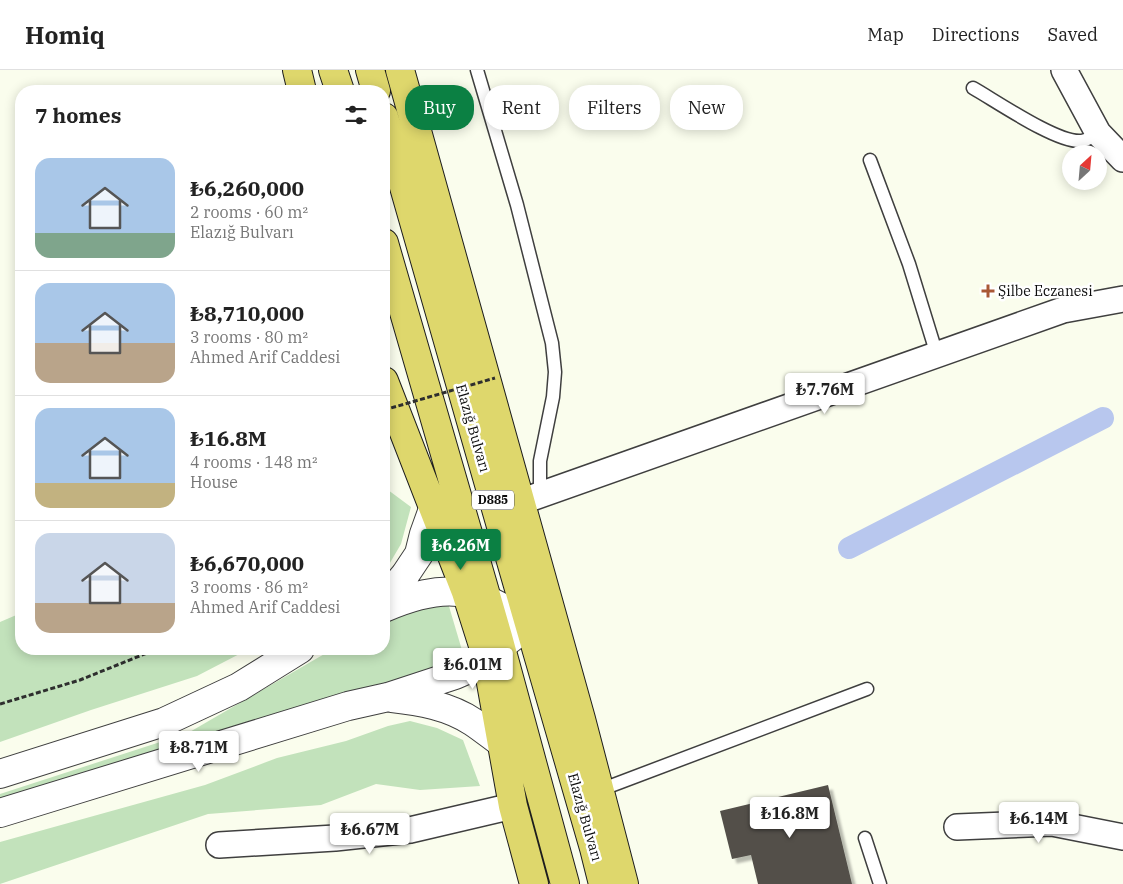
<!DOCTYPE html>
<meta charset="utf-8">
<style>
:root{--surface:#fff;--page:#f6f6f6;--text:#222;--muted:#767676;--line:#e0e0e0;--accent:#0b8043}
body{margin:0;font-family:"IBM Plex Serif",serif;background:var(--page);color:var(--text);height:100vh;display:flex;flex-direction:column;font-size:19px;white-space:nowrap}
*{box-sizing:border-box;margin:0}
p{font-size:16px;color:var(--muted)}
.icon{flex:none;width:28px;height:28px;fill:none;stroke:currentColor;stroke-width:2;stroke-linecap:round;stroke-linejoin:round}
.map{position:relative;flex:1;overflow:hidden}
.sheet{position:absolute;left:15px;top:15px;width:375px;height:570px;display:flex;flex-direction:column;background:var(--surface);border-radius:20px;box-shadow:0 2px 12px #0003}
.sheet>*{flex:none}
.hud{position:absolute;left:405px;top:15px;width:475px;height:45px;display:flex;gap:10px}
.needle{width:32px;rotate:26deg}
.tools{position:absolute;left:1062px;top:75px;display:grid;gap:10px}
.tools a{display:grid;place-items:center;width:45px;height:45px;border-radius:50%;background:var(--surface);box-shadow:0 2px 12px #0003;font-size:25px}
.price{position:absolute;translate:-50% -42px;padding:0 11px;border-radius:5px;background:#fff;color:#222;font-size:16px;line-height:32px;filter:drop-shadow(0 1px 2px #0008)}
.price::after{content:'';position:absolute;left:50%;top:30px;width:15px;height:11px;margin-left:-8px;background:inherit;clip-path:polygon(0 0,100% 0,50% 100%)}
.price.current{background:var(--accent);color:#fff}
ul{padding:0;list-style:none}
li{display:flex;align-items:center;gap:15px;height:125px;padding:0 20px}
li+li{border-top:1px solid var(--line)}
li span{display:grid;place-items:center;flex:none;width:140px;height:100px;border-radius:15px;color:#555}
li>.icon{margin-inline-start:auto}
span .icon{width:60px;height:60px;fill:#fffc;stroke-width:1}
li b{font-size:21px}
h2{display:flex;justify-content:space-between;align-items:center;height:60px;padding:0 20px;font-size:21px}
.tag{padding:0 18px;border-radius:20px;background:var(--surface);box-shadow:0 2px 12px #0003;font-size:18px;line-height:45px}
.tag.current{background:var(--accent);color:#fff}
header{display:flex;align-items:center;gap:30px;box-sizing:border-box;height:70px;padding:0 25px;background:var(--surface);border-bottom:1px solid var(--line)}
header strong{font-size:24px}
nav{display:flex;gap:28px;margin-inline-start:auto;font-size:18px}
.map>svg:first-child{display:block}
.green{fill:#c2e2bb}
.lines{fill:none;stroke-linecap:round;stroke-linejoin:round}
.canal{stroke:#b8c7ee;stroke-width:22}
.building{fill:#53504a;filter:url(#shadow)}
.service-casing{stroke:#3f3f3f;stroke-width:15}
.minor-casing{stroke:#3f3f3f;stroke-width:28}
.tertiary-casing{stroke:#3f3f3f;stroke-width:30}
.trunk-casing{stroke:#1d1d1d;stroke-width:30}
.path{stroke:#2e2e2e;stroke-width:3;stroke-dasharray:5 2.5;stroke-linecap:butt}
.service{stroke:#fff;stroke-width:12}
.minor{stroke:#fff;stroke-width:25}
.tertiary{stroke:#fff;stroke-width:28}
.trunk{stroke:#ded76c;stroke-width:28}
.path-bridge{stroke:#2e2e2e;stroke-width:3;stroke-dasharray:5 2.5;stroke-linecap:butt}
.poi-dot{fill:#a95736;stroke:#fff;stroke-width:2}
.labels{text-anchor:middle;stroke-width:5;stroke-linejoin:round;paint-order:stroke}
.shield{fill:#fff;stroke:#555;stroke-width:1}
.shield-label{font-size:12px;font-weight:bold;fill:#0c0c0c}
.poi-label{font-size:14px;fill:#0c0c0c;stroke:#fff;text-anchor:start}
.street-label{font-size:14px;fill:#0c0c0c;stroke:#fff}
</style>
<header>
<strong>Homiq</strong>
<nav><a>Map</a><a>Directions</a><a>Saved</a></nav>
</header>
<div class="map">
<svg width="1123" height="814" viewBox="0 0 1123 814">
<defs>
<filter id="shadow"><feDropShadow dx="4.5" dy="4.5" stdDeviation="1" flood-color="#0004"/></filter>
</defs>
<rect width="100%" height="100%" fill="#fafded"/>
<path class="green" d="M384,417L411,437L401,474L384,503Z
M448,533L464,587L430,599L0,732V724L188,663L333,579H384V549L392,543Z
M21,543V579H249L197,606L91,640L0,672V552Z
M410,651L437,658L463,670L480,716L420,720L376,714L321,735L208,744L0,814V772L205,715L277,688L346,671L388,656Z"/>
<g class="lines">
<path class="canal" d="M849,478L1103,348"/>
</g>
<path class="building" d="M828,715L852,814H758L751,785L732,789L720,741Z"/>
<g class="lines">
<g class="service-casing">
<path id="service" d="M477,0L517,135L552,273L555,302L553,327L540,391V425
M973,18C996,31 1057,73 1081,71C1087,71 1093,66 1098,63
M870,90L909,194L937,285
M600,720L867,619
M865,768L880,814"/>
</g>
<g class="minor-casing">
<path id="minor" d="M1064,0L1098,63L1123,89
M520,432L1063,240L1123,229
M957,757L1052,753L1123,767
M219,775L335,768L410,760L513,736"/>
</g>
<g class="tertiary-casing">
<path id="tertiary" d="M384,530L405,505L419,484L424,464L433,439
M392,628C420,631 449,636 473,652C488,662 501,674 517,683
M0,704L164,652L239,617L300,579
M0,743L348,636L388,627L455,605L487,591L501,576L528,555C476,516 444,512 384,538"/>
</g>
<g class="trunk-casing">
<path id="trunk" d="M297,0L302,21
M333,0L340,21
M370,0L376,21
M400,0L581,649L624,814
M384,47C455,290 522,535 594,778L603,814
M384,173L498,567L565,814
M384,311L466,522L486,585L513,736L534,814"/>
</g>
<path class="path" d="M0,634L80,610L157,579"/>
<use href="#service" class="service"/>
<use href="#minor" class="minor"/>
<use href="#tertiary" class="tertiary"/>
<use href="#trunk" class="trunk"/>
<path class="path-bridge" d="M384,340L495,308"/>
</g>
<path class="poi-dot" d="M985.5 213.5h5v5h5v5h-5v5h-5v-5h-5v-5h5z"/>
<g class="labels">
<rect class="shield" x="472" y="420.5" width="42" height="19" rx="4"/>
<g class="shield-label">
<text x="493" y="434">D885</text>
</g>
<g class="poi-label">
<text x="998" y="226">Şilbe Eczanesi</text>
</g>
<g class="street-label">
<text transform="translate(473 358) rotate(74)" y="5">Elazığ Bulvarı</text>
<text transform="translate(585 747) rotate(74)" y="5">Elazığ Bulvarı</text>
</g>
</g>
</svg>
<div class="tools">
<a><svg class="needle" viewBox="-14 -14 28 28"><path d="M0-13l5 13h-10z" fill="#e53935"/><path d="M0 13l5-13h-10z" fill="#767676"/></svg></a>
</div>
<b class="price" style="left:825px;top:345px">₺7.76M</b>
<b class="price current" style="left:461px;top:501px">₺6.26M</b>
<b class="price" style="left:473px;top:620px">₺6.01M</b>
<b class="price" style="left:199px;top:703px">₺8.71M</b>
<b class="price" style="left:790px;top:769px">₺16.8M</b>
<b class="price" style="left:1039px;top:774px">₺6.14M</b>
<b class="price" style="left:370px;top:785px">₺6.67M</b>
<div class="hud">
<a class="tag current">Buy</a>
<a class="tag">Rent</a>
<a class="tag">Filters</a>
<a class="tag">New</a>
</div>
<section class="sheet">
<h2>7 homes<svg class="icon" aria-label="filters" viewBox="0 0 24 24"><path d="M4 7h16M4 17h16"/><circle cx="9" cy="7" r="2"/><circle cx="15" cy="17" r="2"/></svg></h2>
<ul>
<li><span style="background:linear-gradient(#a9c7e8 75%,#7fa58c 0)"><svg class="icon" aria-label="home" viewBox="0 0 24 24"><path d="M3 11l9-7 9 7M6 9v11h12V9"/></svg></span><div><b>₺6,260,000</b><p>2 rooms · 60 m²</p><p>Elazığ Bulvarı</p></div></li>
<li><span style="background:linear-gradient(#a9c7e8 60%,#b9a48a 0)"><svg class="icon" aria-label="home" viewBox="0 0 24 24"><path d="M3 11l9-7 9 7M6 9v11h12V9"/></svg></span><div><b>₺8,710,000</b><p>3 rooms · 80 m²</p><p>Ahmed Arif Caddesi</p></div></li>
<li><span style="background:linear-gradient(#a9c7e8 75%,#c2b280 0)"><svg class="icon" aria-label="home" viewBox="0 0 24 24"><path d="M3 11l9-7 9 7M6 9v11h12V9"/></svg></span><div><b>₺16.8M</b><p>4 rooms · 148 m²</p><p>House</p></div></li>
<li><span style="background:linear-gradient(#c9d6e8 70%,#b9a48a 0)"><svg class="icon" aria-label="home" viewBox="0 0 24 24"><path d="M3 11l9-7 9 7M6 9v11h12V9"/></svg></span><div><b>₺6,670,000</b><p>3 rooms · 86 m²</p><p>Ahmed Arif Caddesi</p></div></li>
</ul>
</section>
</div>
